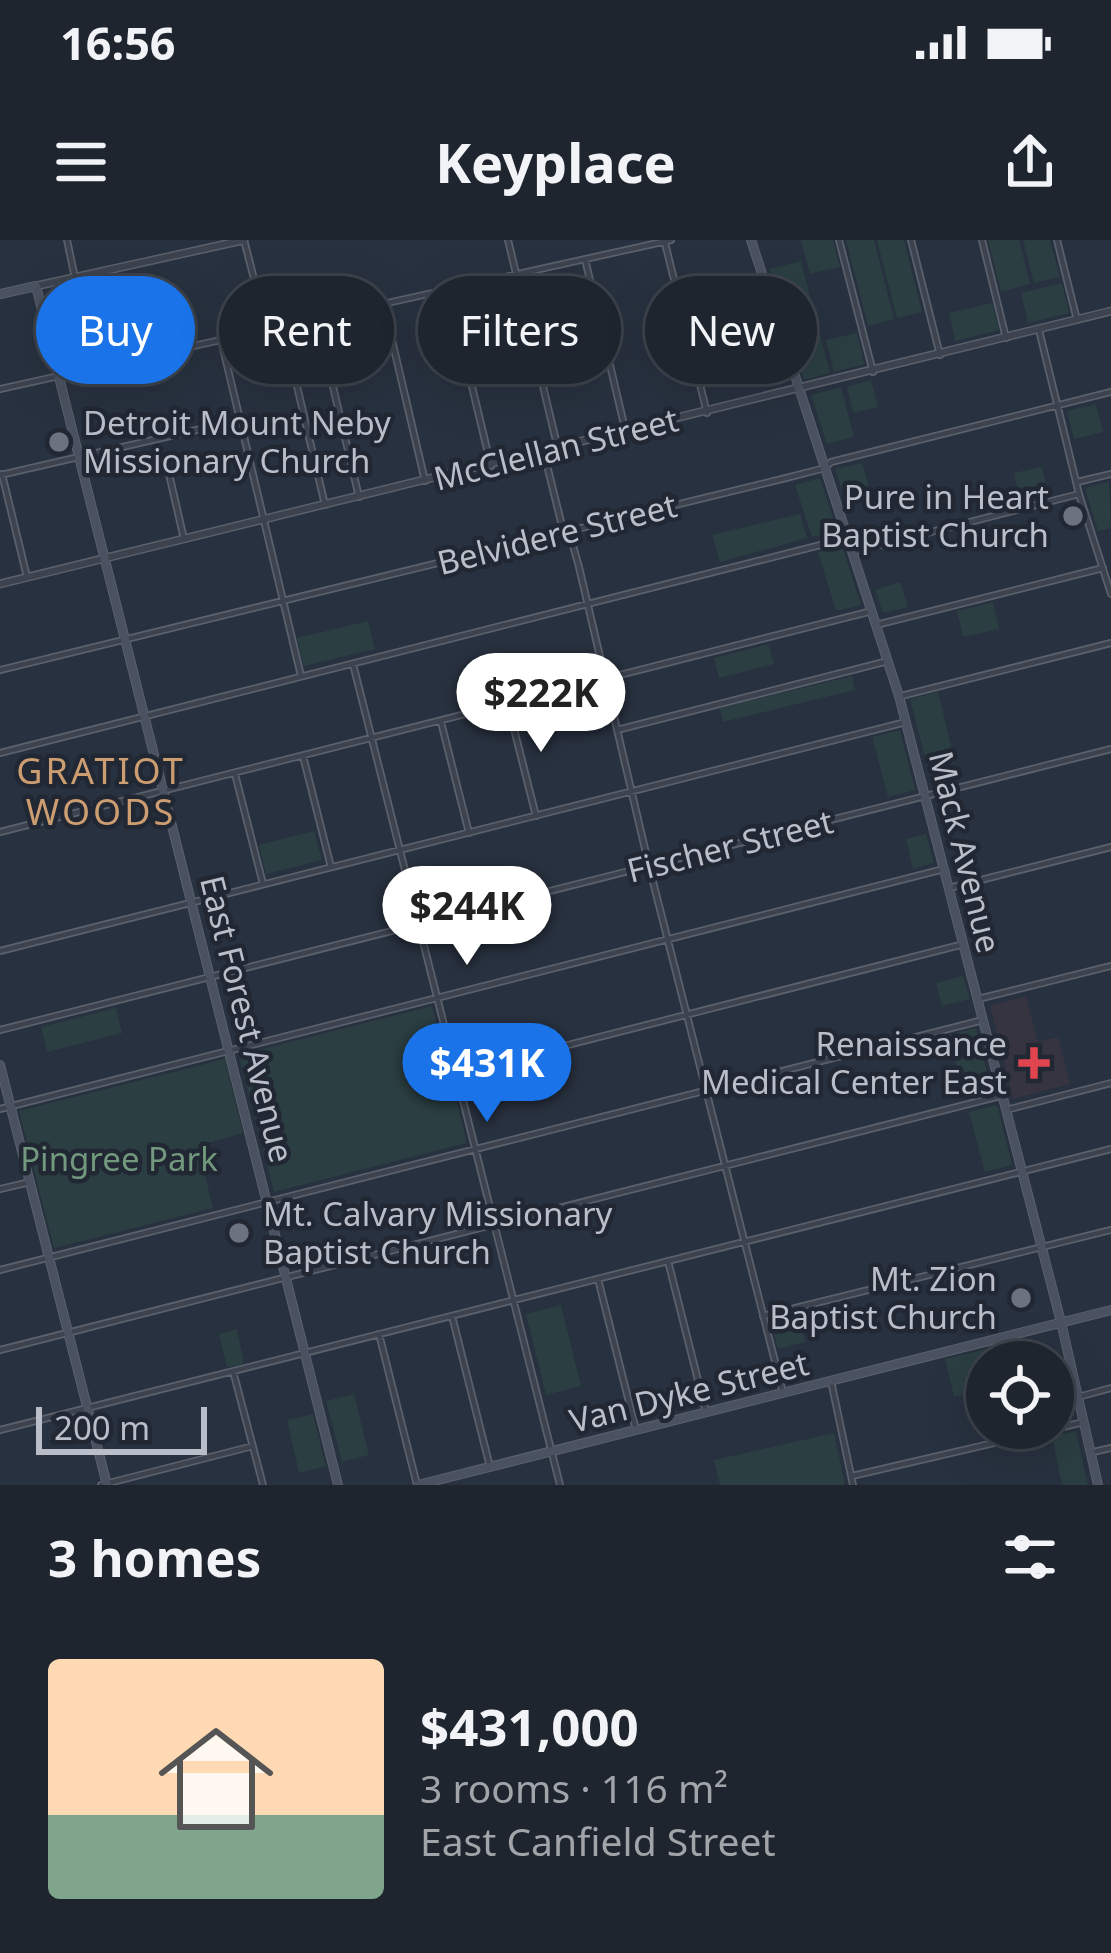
<!DOCTYPE html>
<meta charset="utf-8">
<style>
:root{--surface:#1e252f;--page:#2b313b;--text:#f1f3f6;--muted:#a1a5aa;--line:#3c424b;--accent:#1a73e8}
body{margin:0;font-family:"Noto Sans",sans-serif;background:var(--page);color:var(--text);height:100vh;display:flex;flex-direction:column;font-size:45px;white-space:nowrap}
*{box-sizing:border-box;margin:0}
p{font-size:39px;color:var(--muted)}
.icon{flex:none;width:66px;height:66px;fill:none;stroke:currentColor;stroke-width:2;stroke-linecap:round;stroke-linejoin:round}
.map{position:relative;height:1245px;overflow:hidden}
.details{display:flex;flex-direction:column;background:var(--surface);flex:1}
.details>*{flex:none}
.hud{position:absolute;left:36px;top:36px;width:1041px;height:108px;display:flex;gap:24px}
.tools{position:absolute;left:966px;top:1101px;display:grid;gap:24px}
.tools a{display:grid;place-items:center;width:108px;height:108px;border-radius:50%;background:var(--surface);box-shadow:0 12px 48px #0002,0 0 0 3px var(--line);font-size:60px}
.scale{position:absolute;left:36px;bottom:30px;width:171px;box-sizing:border-box;padding-left:12px;border:6px solid #b9bec9;border-top:0;font-size:33px;line-height:42px;white-space:nowrap;color:#b9bec9;-webkit-text-stroke:9px #212834;paint-order:stroke}
.price{position:absolute;translate:-50% -102px;padding:0 27px;border-radius:42px;background:#fff;color:#222;font-size:39px;line-height:78px;filter:drop-shadow(0 3px 6px #0008)}
.price::after{content:'';position:absolute;left:50%;top:72px;width:36px;height:27px;margin-left:-18px;background:inherit;clip-path:polygon(0 0,100% 0,50% 100%)}
.price.current{background:var(--accent);color:#fff}
ul{padding:0;list-style:none}
li{display:flex;align-items:center;gap:36px;height:300px;padding:0 48px}
li span{display:grid;place-items:center;flex:none;width:336px;height:240px;border-radius:12px;color:#555}
li>.icon{margin-inline-start:auto}
span .icon{width:144px;height:144px;fill:#fffc;stroke-width:1}
li b{font-size:51px}
h2{display:flex;justify-content:space-between;align-items:center;height:144px;padding:0 48px;font-size:51px}
.tag{padding:0 42px;border-radius:54px;background:var(--surface);box-shadow:0 12px 48px #0002,0 0 0 3px var(--line);font-size:42px;line-height:108px}
.tag.current{background:var(--accent);color:#fff}
.status{display:flex;justify-content:space-between;align-items:center;height:84px;padding:0 60px;background:var(--surface);direction:ltr}
.status svg{height:33px;fill:currentColor}
header{display:flex;justify-content:space-between;align-items:center;height:156px;padding:0 48px;background:var(--surface);font-size:54px;font-weight:700}
.map>svg:first-child{display:block}
.medical{fill:#363440}
.green{fill:#2b3e41}
.lines{fill:none;stroke-linecap:round;stroke-linejoin:round}
.minor-casing{stroke:#5a616c;stroke-width:8}
.tertiary-casing{stroke:#5a616c;stroke-width:9}
.secondary-casing{stroke:#5a616c;stroke-width:10}
.minor{stroke:#3c434f;stroke-width:4.5}
.tertiary{stroke:#3c434f;stroke-width:6}
.secondary{stroke:#4a5261;stroke-width:8}
.worship-dot{fill:#6b7280;stroke:#212834;stroke-width:4.5}
.health-dot{fill:#e0444e;stroke:#212834;stroke-width:4.5}
.labels{text-anchor:middle;stroke-width:9;stroke-linejoin:round;paint-order:stroke}
.poi-label{font-size:33px;fill:#b9bec9;stroke:#212834;text-anchor:end}
.street-label{font-size:33px;fill:#b9bec9;stroke:#212834}
.park-label{font-size:33px;fill:#72987d;stroke:#212834}
.neighbourhood-label{font-size:36px;letter-spacing:3px;fill:#cc9d71;stroke:#212834}
</style>
<div class="status"><b>16:56</b><svg viewBox="0 0 49 12"><path d="M0 12V9h3v3zM5 12V6h3v6zM10 12V3h3v9zM15 12V0h3v12zM26 1h20v11H26zM47 4h2v5h-2z"/></svg></div>
<header><svg class="icon" aria-label="menu" viewBox="0 0 24 24"><path d="M4 6h16M4 12h16M4 18h16"/></svg>Keyplace<svg class="icon" aria-label="share" viewBox="0 0 24 24"><path d="M12 15V3M7 8l5-5 5 5M5 13v7h14v-7"/></svg></header>
<div class="map">
<svg width="1111" height="1245" viewBox="0 0 1111 1245">
<rect width="100%" height="100%" fill="#28313f"/>
<path class="medical" d="M1026,756L1038,802L1058,797L1070,844L1013,859L990,766Z"/>
<path class="green" d="M801,0H833L840,27L810,34Z
M846,0H874L894,79L868,86Z
M877,0H904L922,72L897,78Z
M988,0H1019L1030,44L1001,52Z
M1023,0H1050L1060,37L1034,43Z
M801,21L830,133L804,140L769,29Z
M1062,43L1069,73L1028,83L1021,53Z
M992,63L999,90L955,101L949,73Z
M857,93L864,124L834,132L826,100Z
M871,140L878,167L853,173L847,147Z
M841,147L854,197L827,204L811,155Z
M1096,164L1103,192L1074,199L1067,171Z
M862,223L872,257L847,264L835,229Z
M1042,227L1048,254L1021,261L1014,233Z
M820,238L837,291L812,297L795,245Z
M1109,242L1111,288L1098,291L1085,248Z
M800,274L807,298L720,322L712,295Z
M842,306L861,365L836,371L818,312Z
M900,342L908,367L883,373L875,350Z
M993,362L999,389L963,397L957,371Z
M368,381L375,409L304,426L297,398Z
M769,404L774,424L719,438L714,418Z
M852,436L855,450L723,482L720,468Z
M938,452L955,522L928,528L910,459Z
M900,490L915,550L888,557L872,497Z
M314,591L322,620L266,634L259,605Z
M926,594L934,623L913,629L906,599Z
M963,736L970,759L942,766L936,743Z
M432,766L467,903L274,952L239,815Z
M116,768L122,793L47,812L41,787Z
M976,788L991,849L964,856L948,795Z
M225,819L243,893L198,906L213,968L54,1008L19,871Z
M997,865L1012,925L985,932L969,872Z
M561,1065L581,1146L546,1155L526,1074Z
M799,1075L805,1102L778,1109L771,1082Z
M237,1089L244,1124L227,1127L219,1094Z
M1004,1105L1008,1122H987V1149L954,1157L945,1119Z
M1063,1134L1073,1175L1053,1179V1136Z
M354,1154L369,1215L342,1222L326,1161Z
M313,1174L326,1226L299,1233L287,1180Z
M1076,1191L1088,1245H1062L1052,1197Z
M834,1193L845,1245H720L714,1220Z"/>
<g class="lines">
<g class="minor-casing">
<path id="minor" d="M67,0L75,38
M244,0L277,128
M508,0L558,209
M839,0L873,132
M911,0L940,115
M982,0L1006,98
M1057,0L1077,80
M665,3L707,173
M585,19L626,193
M449,50L491,226
M384,66L425,241
M317,79L359,257
M1039,90L1079,254L1111,354
M221,100L301,436
M292,125L325,265
M0,149L671,0
M544,213L562,286L570,295L579,327L649,626L783,1153
M2,234L27,337
M169,234L184,299
M0,235L240,180
M1077,242L1111,234
M853,312L1079,254
M876,385L1103,328
M353,424L560,1245
M0,430L786,238L825,228L831,222L1111,152
M901,456L1111,403
M508,465L536,576
M441,482L469,593
M617,490L888,421
M0,513L848,298
M303,516L331,627
M235,534L263,644
M0,592L872,371
M949,648L1111,607
M0,711L906,482
M978,759L1111,726
M0,790L1111,509
M458,833L964,704
M0,869L944,629
M1006,870L1111,843
M0,949L30,942
M668,1021L706,1172
M0,1030L983,780
M598,1039L636,1190
M452,1076L490,1227
M763,1076L1111,990
M379,1094L417,1245
M0,1110L1000,856
M233,1131L263,1245
M831,1141L853,1245
M1078,1157L1111,1148
M0,1190L1111,909
M1093,1212L1111,1208
M852,1236L1084,1182
M101,1245L253,1206"/>
</g>
<g class="tertiary-casing">
<path id="tertiary" d="M36,46L244,0
M0,344L1111,71"/>
</g>
<g class="secondary-casing">
<path id="secondary" d="M751,0L899,456L1061,1082L1098,1245
M0,54L36,46L338,1245
M0,825L107,1245
M418,1245L1111,1070"/>
</g>
<use href="#minor" class="minor"/>
<use href="#tertiary" class="tertiary"/>
<use href="#secondary" class="secondary"/>
</g>
<g class="worship-dot">
<circle cx="59" cy="202" r="12"/>
<circle cx="1073" cy="276" r="12"/>
<circle cx="239" cy="993" r="12"/>
<circle cx="1021" cy="1058" r="12"/>
</g>
<path class="health-dot" d="M1028 805h12v12h12v12h-12v12h-12v-12h-12v-12h12z"/>
<g class="labels">
<g class="poi-label">
<text x="83" y="195" text-anchor="start">Detroit Mount Neby<tspan x="83" dy="38">Missionary Church</tspan></text>
<text x="1049" y="269">Pure in Heart<tspan x="1049" dy="38">Baptist Church</tspan></text>
<text x="1007" y="816">Renaissance<tspan x="1007" dy="38">Medical Center East</tspan></text>
<text x="263" y="986" text-anchor="start">Mt. Calvary Missionary<tspan x="263" dy="38">Baptist Church</tspan></text>
<text x="997" y="1051">Mt. Zion<tspan x="997" dy="38">Baptist Church</tspan></text>
</g>
<g class="street-label">
<text transform="translate(556 209) rotate(-14)" y="12">McClellan Street</text>
<text transform="translate(557 294) rotate(-14)" y="12">Belvidere Street</text>
<text transform="translate(730 606) rotate(-14)" y="12">Fischer Street</text>
<text transform="translate(965 612) rotate(76)" y="12">Mack Avenue</text>
<text transform="translate(247 779) rotate(76)" y="12">East Forest Avenue</text>
<text transform="translate(689 1152) rotate(-14)" y="12">Van Dyke Street</text>
</g>
<g class="park-label">
<text x="119" y="931">Pingree Park</text>
</g>
<g class="neighbourhood-label">
<text x="101" y="544">GRATIOT<tspan x="101" dy="41">WOODS</tspan></text>
</g>
</g>
</svg>
<div class="tools">
<a><svg class="icon" aria-label="locate" viewBox="0 0 24 24"><circle cx="12" cy="12" r="6"/><path d="M12 2v4M12 18v4M2 12h4M18 12h4"/></svg></a>
</div>
<div class="scale">200 m</div>
<b class="price" style="left:541px;top:515px">$222K</b>
<b class="price" style="left:467px;top:728px">$244K</b>
<b class="price current" style="left:487px;top:885px">$431K</b>
<div class="hud">
<a class="tag current">Buy</a>
<a class="tag">Rent</a>
<a class="tag">Filters</a>
<a class="tag">New</a>
</div>
</div>
<section class="details">
<h2>3 homes<svg class="icon" aria-label="filters" viewBox="0 0 24 24"><path d="M4 7h16M4 17h16"/><circle cx="9" cy="7" r="2"/><circle cx="15" cy="17" r="2"/></svg></h2>
<ul>
<li><span style="background:linear-gradient(#ffd9b3 65%,#7fa58c 0)"><svg class="icon" aria-label="home" viewBox="0 0 24 24"><path d="M3 11l9-7 9 7M6 9v11h12V9"/></svg></span><div><b>$431,000</b><p>3 rooms · 116 m²</p><p>East Canfield Street</p></div></li>
</ul>
</section>
